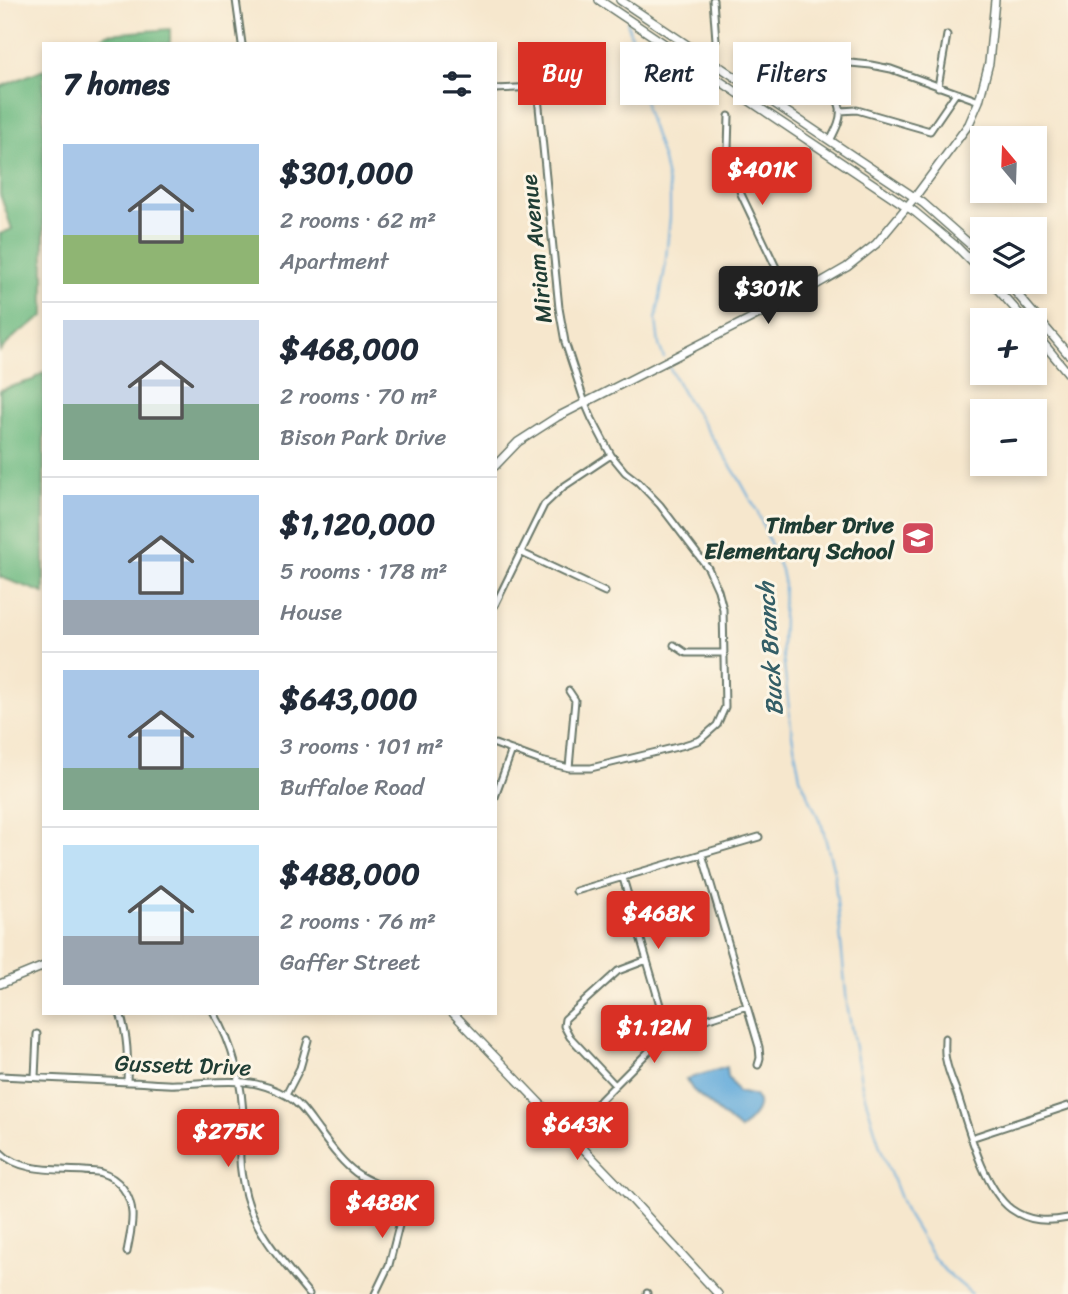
<!DOCTYPE html>
<meta charset="utf-8">
<style>
:root{--surface:#fff;--page:#f2f2f3;--text:#1f2937;--muted:#747a83;--line:#e0e1e3;--accent:#d93025}
body{margin:0;font-family:Sriracha,sans-serif;background:var(--page);color:var(--text);height:100vh;display:flex;flex-direction:column;font-size:26px;white-space:nowrap}
*{box-sizing:border-box;margin:0}
p{font-size:23px;color:var(--muted)}
.icon{flex:none;width:38px;height:38px;fill:none;stroke:currentColor;stroke-width:2;stroke-linecap:round;stroke-linejoin:round}
.map{position:relative;flex:1;overflow:hidden}
.side{position:absolute;left:42px;top:42px;width:455px;height:973px;display:flex;flex-direction:column;background:var(--surface);border-radius:0px;box-shadow:0 4px 10px #0003}
.side>*{flex:none}
.hud{position:absolute;left:518px;top:42px;width:444px;height:63px;display:flex;gap:14px}
.needle{width:46px;rotate:341deg}
.fabs{position:absolute;left:970px;top:126px;display:grid;gap:14px}
.fabs a{display:grid;place-items:center;width:77px;height:77px;border-radius:0px;background:var(--surface);box-shadow:0 4px 10px #0003;font-size:35px}
.price{position:absolute;translate:-50% -60px;padding:0 16px;border-radius:7px;background:var(--accent);color:#fff;font-size:23px;line-height:46px;filter:drop-shadow(0 2px 4px #0008)}
.price::after{content:'';position:absolute;left:50%;top:42px;width:21px;height:16px;margin-left:-10px;background:inherit;clip-path:polygon(0 0,100% 0,50% 100%)}
.price.active{background:#222;color:#fff}
ul{padding:0;list-style:none}
li{display:flex;align-items:center;gap:21px;height:175px;padding:0 21px}
li+li{border-top:2px solid var(--line)}
li span{display:grid;place-items:center;flex:none;width:196px;height:140px;border-radius:0px;color:#555}
li>.icon{margin-inline-start:auto}
span .icon{width:84px;height:84px;fill:#fffc;stroke-width:1}
li b{font-size:30px}
h2{display:flex;justify-content:space-between;align-items:center;height:84px;padding:0 21px;font-size:30px}
.chip{padding:0 24px;border-radius:0px;background:var(--surface);box-shadow:0 4px 10px #0003;font-size:24px;line-height:63px}
.chip.active{background:var(--accent);color:#fff}
.map>svg:first-child{display:block}
.forest{fill:#6eba82;stroke:#467c5b;stroke-width:2}
.water{fill:#64abdb;stroke:#427488;stroke-width:2}
.lines{fill:none;stroke-linecap:round;stroke-linejoin:round}
.stream{stroke:#64abdb;stroke-width:2}
.street-casing{stroke:#6a786a;stroke-width:9}
.secondary-casing{stroke:#6a786a;stroke-width:10}
.street{stroke:#fff;stroke-width:5}
.secondary{stroke:#fff;stroke-width:7}
.labels{text-anchor:middle;stroke-width:6;stroke-linejoin:round;paint-order:stroke}
.street-label{font-size:23px;fill:#1f3d34;stroke:#fcf5e5}
.poi-label{font-size:23px;font-weight:bold;fill:#1f3d34;stroke:#fcf5e5;text-anchor:end}
.water-label{font-size:24px;font-style:italic;fill:#345e66;stroke:#fcf5e5}
</style>
<div class="map">
<svg width="1068" height="1294" viewBox="0 0 1068 1294">
<rect width="100%" height="100%" fill="#fcf5e5"/>
<filter id="ink" filterUnits="userSpaceOnUse"><feTurbulence type="fractalNoise" baseFrequency=".0143" numOctaves="2"/><feDisplacementMap in="SourceGraphic" scale="14" xChannelSelector="R" yChannelSelector="G"/><feConvolveMatrix kernelMatrix="1 2 1 2 8 2 1 2 1" color-interpolation-filters="sRGB"/></filter>
<filter id="wash" filterUnits="userSpaceOnUse"><feTurbulence type="fractalNoise" baseFrequency=".00686" numOctaves="4" result="noise"/><feDisplacementMap in="SourceGraphic" scale="28" xChannelSelector="R" yChannelSelector="G"/><feGaussianBlur stdDeviation="1.57" result="paint"/><feColorMatrix in="noise" values="0 0 0 0 0 0 0 0 0 0 0 0 0 0 0 0 0 1.4 0 .05"/><feComposite in="paint" operator="in"/></filter>
<g filter="url(#wash)">
<rect width="100%" height="100%" fill="#f6e7cd"/>
<path class="forest" d="M170,29V44H89L106,34Z
M44,69V316L16,335L0,351V234L12,229L0,194V87Z
M44,372V593L0,577V390L33,380Z"/>
<path class="water" d="M727,1067L728,1077L738,1092L756,1096C764,1110 749,1120 740,1130L693,1090L686,1079Z"/>
<g class="lines">
<path class="stream" d="M627,21L640,70L646,109L663,160L670,194V217L665,268L656,320L659,345L664,358
M667,363L683,393L738,477L758,513L781,570L784,585L782,647L792,735L800,777L822,826L834,871L847,1004L862,1086L880,1147L905,1211L933,1257L945,1271L972,1294"/>
</g>
</g>
<g filter="url(#ink)">
<g class="lines">
<g class="street-casing">
<path id="street" d="M236,0L242,44
M713,0L716,40
M938,87L947,35
M495,89L537,87L559,308L565,342L585,403L592,419L611,455L625,472L638,482L660,505L708,568L718,590L723,609L725,707L717,725L700,740L681,746L591,768H569L541,761L495,744
M840,111L857,110L930,131L956,93
M729,116L728,149L741,194L791,299
M830,141C835,131 842,119 840,108C837,91 813,78 840,62L871,65L891,69L979,101
M520,552L605,592
M495,605L544,505L563,487L611,455
M674,645L686,653H724
M569,768L575,700L569,691
M495,797L512,750
M702,854L759,1047L760,1058L758,1065
M623,878L662,1012L672,1031
M576,891L759,837
M120,1013C128,1037 128,1057 127,1082
M214,1013C233,1044 243,1085 243,1121C243,1134 239,1146 240,1159C240,1170 243,1184 246,1196C256,1234 285,1264 309,1294
M945,1038C945,1045 944,1053 946,1060C948,1072 954,1084 958,1096C968,1127 984,1189 1011,1209C1029,1222 1048,1222 1068,1218
M0,1076C43,1078 86,1080 129,1082C145,1082 161,1085 177,1084C216,1083 250,1074 287,1096C301,1104 309,1118 319,1131C349,1172 358,1180 407,1194L389,1265L375,1294
M35,1077L37,1034
M615,1085L570,1037L564,1026L565,1019L618,971L647,960
M286,1095L300,1068L308,1040
M568,1133L665,1035L675,1029L747,1006
M971,1138L1068,1106
M0,1152C20,1173 57,1169 84,1171C89,1172 96,1171 101,1173C119,1178 131,1195 132,1213C133,1226 129,1239 127,1252
M647,1293V1294"/>
</g>
<g class="secondary-casing">
<path id="secondary" d="M599,0L915,212L956,246L982,272
M620,0L923,203L982,255
M991,282L1025,320
M1007,282L1068,354
M1034,332L1068,373
M495,466L518,442L557,417L814,286L847,267L876,244L915,197L969,124L979,101L989,63L995,0
M0,984L44,966
M453,1013L625,1192L718,1294"/>
</g>
<use href="#street" class="street"/>
<use href="#secondary" class="secondary"/>
</g>
</g>
<defs>
<g id="school-square" transform="scale(1.75)"><rect x="-9" y="-9" width="18" height="18" rx="4" fill="#d1495b" stroke="#fcf5e5"/><path d="M0-5L7-2L0 1L-7-2ZM-4 1L0 2.5L4 1V4Q0 6-4 4Z" fill="#fff"/></g>
</defs>
<g fill-rule="evenodd">
<use href="#school-square" x="918" y="538"/>
</g>
<g class="labels">
<g class="street-label">
<text transform="translate(536 249) rotate(-96)" y="8">Miriam Avenue</text>
<text transform="translate(183 1065) rotate(2)" y="8">Gussett Drive</text>
</g>
<g class="poi-label">
<text x="894" y="533">Timber Drive<tspan x="894" dy="26">Elementary School</tspan></text>
</g>
<g class="water-label">
<text transform="translate(770 649) rotate(-94)" y="8">Buck Branch</text>
</g>
</g>
</svg>
<div class="fabs">
<a><svg class="needle" viewBox="-14 -14 28 28"><path d="M0-13l5 13h-10z" fill="#e53935"/><path d="M0 13l5-13h-10z" fill="#747a83"/></svg></a>
<a><svg class="icon" aria-label="layers" viewBox="0 0 24 24"><path d="M12 4l9 5-9 5-9-5zM3 14l9 5 9-5"/></svg></a>
<a>+</a>
<a>−</a>
</div>
<b class="price" style="left:762px;top:207px">$401K</b>
<b class="price active" style="left:768px;top:326px">$301K</b>
<b class="price" style="left:658px;top:951px">$468K</b>
<b class="price" style="left:654px;top:1065px">$1.12M</b>
<b class="price" style="left:577px;top:1162px">$643K</b>
<b class="price" style="left:228px;top:1169px">$275K</b>
<b class="price" style="left:382px;top:1240px">$488K</b>
<div class="hud">
<a class="chip active">Buy</a>
<a class="chip">Rent</a>
<a class="chip">Filters</a>
</div>
<section class="side">
<h2>7 homes<svg class="icon" aria-label="filters" viewBox="0 0 24 24"><path d="M4 7h16M4 17h16"/><circle cx="9" cy="7" r="2"/><circle cx="15" cy="17" r="2"/></svg></h2>
<ul>
<li><span style="background:linear-gradient(#a9c7e8 65%,#8fb573 0)"><svg class="icon" aria-label="home" viewBox="0 0 24 24"><path d="M3 11l9-7 9 7M6 9v11h12V9"/></svg></span><div><b>$301,000</b><p>2 rooms · 62 m²</p><p>Apartment</p></div></li>
<li><span style="background:linear-gradient(#c9d6e8 60%,#7fa58c 0)"><svg class="icon" aria-label="home" viewBox="0 0 24 24"><path d="M3 11l9-7 9 7M6 9v11h12V9"/></svg></span><div><b>$468,000</b><p>2 rooms · 70 m²</p><p>Bison Park Drive</p></div></li>
<li><span style="background:linear-gradient(#a9c7e8 75%,#9aa5b1 0)"><svg class="icon" aria-label="home" viewBox="0 0 24 24"><path d="M3 11l9-7 9 7M6 9v11h12V9"/></svg></span><div><b>$1,120,000</b><p>5 rooms · 178 m²</p><p>House</p></div></li>
<li><span style="background:linear-gradient(#a9c7e8 70%,#7fa58c 0)"><svg class="icon" aria-label="home" viewBox="0 0 24 24"><path d="M3 11l9-7 9 7M6 9v11h12V9"/></svg></span><div><b>$643,000</b><p>3 rooms · 101 m²</p><p>Buffaloe Road</p></div></li>
<li><span style="background:linear-gradient(#bfe0f5 65%,#9aa5b1 0)"><svg class="icon" aria-label="home" viewBox="0 0 24 24"><path d="M3 11l9-7 9 7M6 9v11h12V9"/></svg></span><div><b>$488,000</b><p>2 rooms · 76 m²</p><p>Gaffer Street</p></div></li>
</ul>
</section>
</div>
